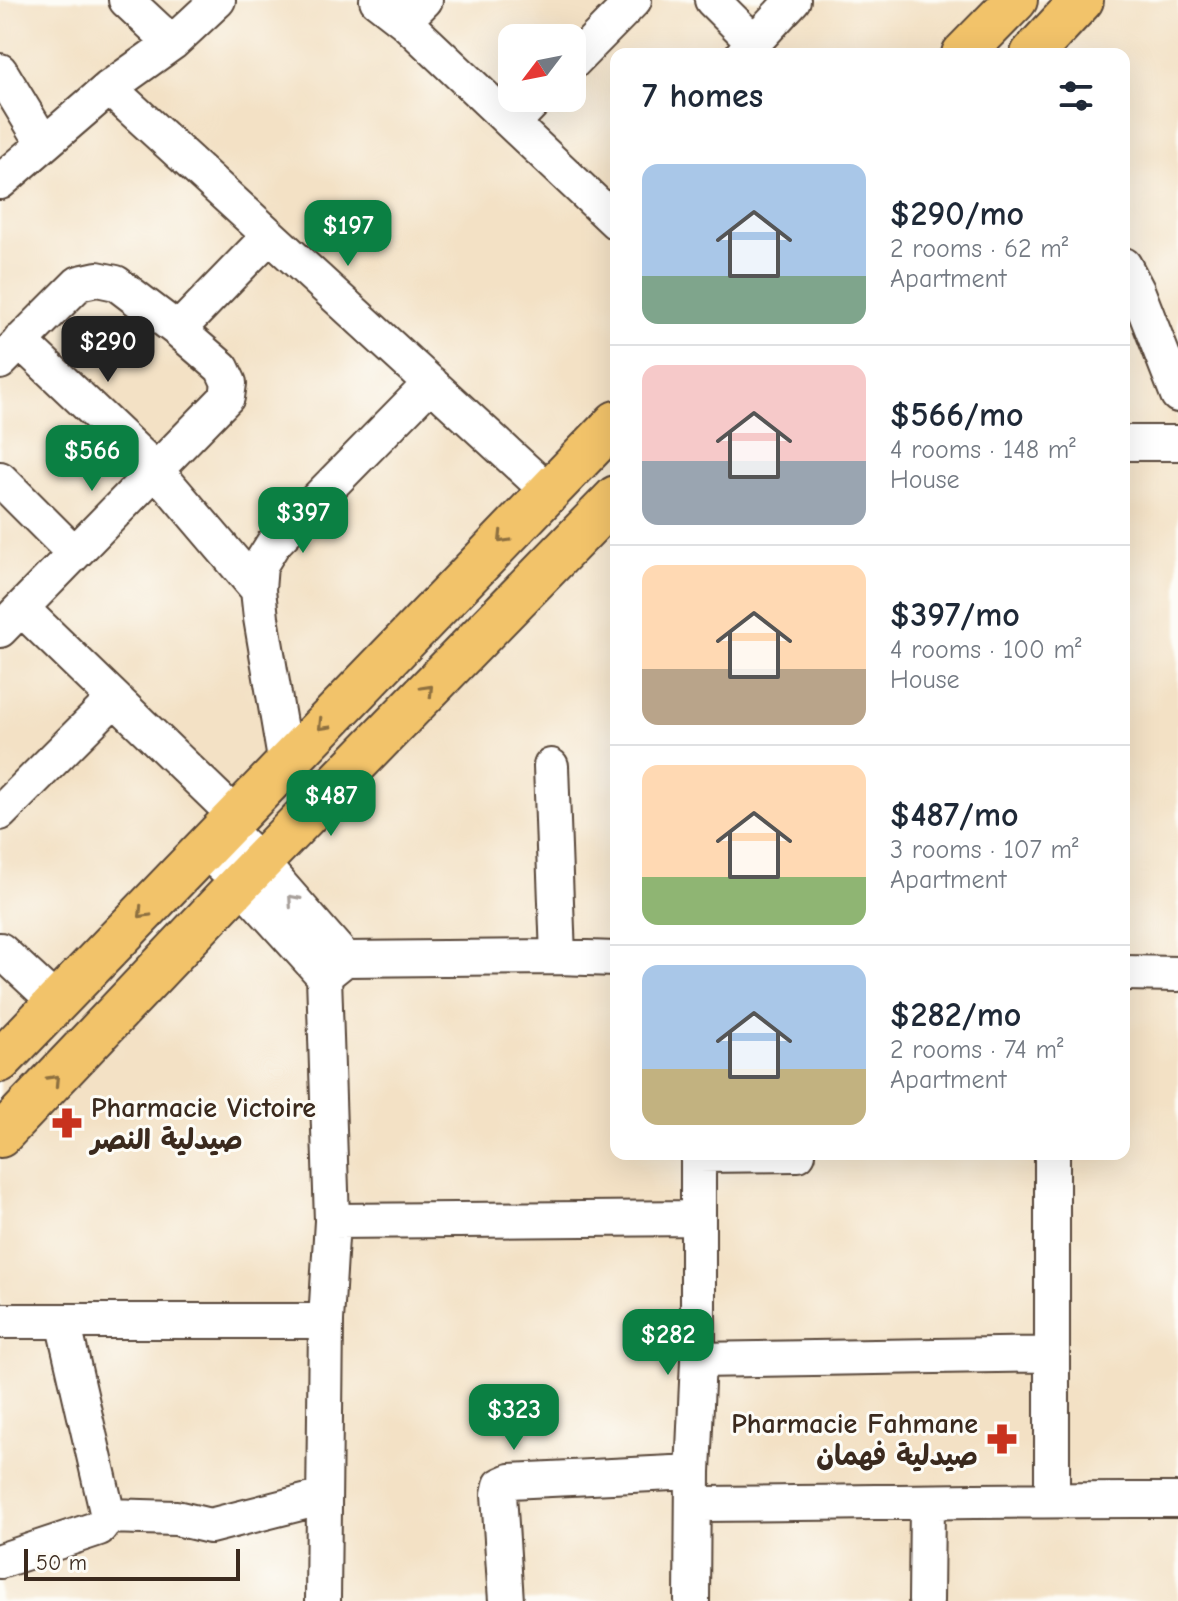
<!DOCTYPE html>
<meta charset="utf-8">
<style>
:root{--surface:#fff;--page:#f2f2f3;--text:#1f2937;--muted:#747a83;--line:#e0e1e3;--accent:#0b8043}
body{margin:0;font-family:"Comic Neue","Playpen Sans Arabic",sans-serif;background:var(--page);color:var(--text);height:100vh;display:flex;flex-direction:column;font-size:30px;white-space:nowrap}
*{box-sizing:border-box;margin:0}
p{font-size:26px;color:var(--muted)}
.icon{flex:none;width:44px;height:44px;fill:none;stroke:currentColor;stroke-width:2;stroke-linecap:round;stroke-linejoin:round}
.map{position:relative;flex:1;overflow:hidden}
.details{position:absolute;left:610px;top:48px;width:520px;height:1112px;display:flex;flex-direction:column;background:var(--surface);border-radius:16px;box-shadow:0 8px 32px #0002}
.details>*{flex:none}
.needle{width:52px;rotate:238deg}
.buttons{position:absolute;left:498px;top:24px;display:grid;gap:16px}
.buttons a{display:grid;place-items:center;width:88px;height:88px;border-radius:16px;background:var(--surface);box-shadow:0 8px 32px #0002;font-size:40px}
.scale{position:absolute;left:24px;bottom:20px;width:216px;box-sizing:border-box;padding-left:8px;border:4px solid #3b2a1e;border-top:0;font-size:22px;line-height:28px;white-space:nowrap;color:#3b2a1e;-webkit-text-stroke:6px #fdfcf7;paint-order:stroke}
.price{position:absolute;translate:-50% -68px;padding:0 18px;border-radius:16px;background:var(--accent);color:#fff;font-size:26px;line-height:52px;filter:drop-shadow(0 2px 4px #0008)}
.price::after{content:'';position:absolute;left:50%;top:48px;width:24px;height:18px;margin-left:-12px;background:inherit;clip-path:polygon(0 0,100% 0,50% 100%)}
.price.selected{background:#222;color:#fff}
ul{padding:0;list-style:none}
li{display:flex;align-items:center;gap:24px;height:200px;padding:0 32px}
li+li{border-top:2px solid var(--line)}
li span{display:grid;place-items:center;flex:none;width:224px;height:160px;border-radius:16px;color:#555}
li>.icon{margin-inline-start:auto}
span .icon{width:96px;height:96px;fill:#fffc;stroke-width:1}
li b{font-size:34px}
h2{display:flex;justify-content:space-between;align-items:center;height:96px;padding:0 32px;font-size:34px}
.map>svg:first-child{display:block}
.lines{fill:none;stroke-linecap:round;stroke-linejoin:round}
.minor-casing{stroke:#574537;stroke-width:38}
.major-casing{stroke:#574537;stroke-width:46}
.minor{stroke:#fff;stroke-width:34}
.major{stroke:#f2c36a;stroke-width:42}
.oneway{stroke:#8d6f40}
.oneway2{stroke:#a79f9a}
.labels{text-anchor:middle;stroke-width:6;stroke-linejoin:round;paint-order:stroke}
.poi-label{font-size:28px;font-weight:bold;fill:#3b2a1e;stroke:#fdfcf7;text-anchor:start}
</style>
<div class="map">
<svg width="1178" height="1601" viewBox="0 0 1178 1601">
<rect width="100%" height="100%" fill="#fdfcf7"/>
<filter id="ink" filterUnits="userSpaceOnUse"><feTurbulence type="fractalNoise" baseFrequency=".0125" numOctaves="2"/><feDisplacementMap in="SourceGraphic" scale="16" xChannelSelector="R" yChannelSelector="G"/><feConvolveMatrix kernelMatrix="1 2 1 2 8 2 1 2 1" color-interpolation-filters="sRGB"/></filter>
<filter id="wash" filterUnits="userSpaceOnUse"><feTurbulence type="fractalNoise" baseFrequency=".006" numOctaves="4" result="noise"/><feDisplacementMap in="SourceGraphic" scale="32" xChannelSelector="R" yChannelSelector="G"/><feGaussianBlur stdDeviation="1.8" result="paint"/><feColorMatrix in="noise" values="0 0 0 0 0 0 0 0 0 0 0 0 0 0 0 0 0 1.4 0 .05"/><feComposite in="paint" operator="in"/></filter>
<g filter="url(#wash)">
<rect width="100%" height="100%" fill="#f3e1c5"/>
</g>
<g filter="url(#ink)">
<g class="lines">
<g class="minor-casing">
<path id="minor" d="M126,0L172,43
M377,0L404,21L616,222
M712,0L754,42
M404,21L425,0
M743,54L793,0
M572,63L634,0
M0,71L44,144
M109,88L548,491
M513,123L537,98
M0,182L109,88L172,43L218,0
M1124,265L1137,290L1178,395
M178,330L269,236
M20,341L155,469L258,590
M0,362L79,283L97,279L116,283L178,330L222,368L229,383L227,397L0,630
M1124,443H1178
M0,479L74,553
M22,609L236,816
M286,765L261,618L258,590L260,565L273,544L431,383
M551,766L558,957
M0,813L114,699
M225,827L261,863L345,959
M204,849L240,883L324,976L332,1221L326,1321L323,1601
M0,950L56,1002
M1124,973L1178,974
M324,976L345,959L558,957L616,959
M1052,1154V1499
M698,1155L798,1154
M332,1221L697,1218
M0,1321H326
M698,1360L1052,1354
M694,1504C855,1503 1017,1499 1178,1500
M108,1516L176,1518L210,1526L324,1497
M0,1561L99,1528L108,1516L63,1321
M506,1601L499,1494L501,1485L510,1481L693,1472
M692,1601L693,1472L698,1360V1154
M926,1601L927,1502"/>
</g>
<g class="major-casing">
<path id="major" d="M963,54L1016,0
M1032,54L1082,0
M0,1061L616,422
M0,1136L240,883L616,497"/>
</g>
<use href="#minor" class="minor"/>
<use href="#major" class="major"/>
</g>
<defs><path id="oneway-chevron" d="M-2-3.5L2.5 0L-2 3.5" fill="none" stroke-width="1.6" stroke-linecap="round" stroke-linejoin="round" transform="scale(2)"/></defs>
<g class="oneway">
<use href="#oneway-chevron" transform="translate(503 538) rotate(134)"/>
<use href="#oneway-chevron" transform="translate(428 690) rotate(-46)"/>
<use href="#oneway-chevron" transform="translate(323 725) rotate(134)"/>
<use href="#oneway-chevron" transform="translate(143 913) rotate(134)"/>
<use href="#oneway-chevron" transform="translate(54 1080) rotate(-47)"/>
</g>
<use class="oneway2" href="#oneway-chevron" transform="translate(293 900) rotate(-131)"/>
</g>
<defs>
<g id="pharmacy-bare" transform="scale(2.4)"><path d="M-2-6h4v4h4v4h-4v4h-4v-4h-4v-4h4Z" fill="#c8321e" stroke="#fdfcf7" stroke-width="2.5" paint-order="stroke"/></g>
</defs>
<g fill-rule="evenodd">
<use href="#pharmacy-bare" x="67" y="1123"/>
<use href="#pharmacy-bare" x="1002" y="1439"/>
</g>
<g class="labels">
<g class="poi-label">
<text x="91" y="1117">Pharmacie Victoire<tspan x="91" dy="32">صيدلية النصر</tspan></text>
<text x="978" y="1433" text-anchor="end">Pharmacie Fahmane<tspan x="978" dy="32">صيدلية فهمان</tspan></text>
</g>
</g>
</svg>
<div class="buttons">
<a><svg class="needle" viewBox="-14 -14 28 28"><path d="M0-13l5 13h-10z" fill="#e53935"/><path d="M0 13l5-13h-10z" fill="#747a83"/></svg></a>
</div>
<div class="scale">50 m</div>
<b class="price" style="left:348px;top:268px">$197</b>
<b class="price selected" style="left:108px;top:384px">$290</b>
<b class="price" style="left:92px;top:493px">$566</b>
<b class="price" style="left:303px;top:555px">$397</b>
<b class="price" style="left:331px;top:838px">$487</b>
<b class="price" style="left:668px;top:1377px">$282</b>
<b class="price" style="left:514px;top:1452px">$323</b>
<section class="details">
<h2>7 homes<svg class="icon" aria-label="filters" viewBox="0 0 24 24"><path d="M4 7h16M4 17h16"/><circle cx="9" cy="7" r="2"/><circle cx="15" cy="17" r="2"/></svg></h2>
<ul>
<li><span style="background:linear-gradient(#a9c7e8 70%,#7fa58c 0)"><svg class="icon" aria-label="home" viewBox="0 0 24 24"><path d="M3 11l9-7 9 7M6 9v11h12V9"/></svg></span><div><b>$290/mo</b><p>2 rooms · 62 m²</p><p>Apartment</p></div></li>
<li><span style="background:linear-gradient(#f6c9c9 60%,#9aa5b1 0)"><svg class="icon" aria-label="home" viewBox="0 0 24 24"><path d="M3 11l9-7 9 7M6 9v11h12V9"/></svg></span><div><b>$566/mo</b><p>4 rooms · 148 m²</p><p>House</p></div></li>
<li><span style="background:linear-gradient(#ffd9b3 65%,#b9a48a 0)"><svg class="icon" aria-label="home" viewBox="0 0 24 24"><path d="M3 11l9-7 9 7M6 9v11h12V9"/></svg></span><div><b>$397/mo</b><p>4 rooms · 100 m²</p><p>House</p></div></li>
<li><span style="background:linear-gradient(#ffd9b3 70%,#8fb573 0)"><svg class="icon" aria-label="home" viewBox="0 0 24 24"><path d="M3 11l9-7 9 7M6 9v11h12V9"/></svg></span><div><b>$487/mo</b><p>3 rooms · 107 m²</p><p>Apartment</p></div></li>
<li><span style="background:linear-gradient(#a9c7e8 65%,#c2b280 0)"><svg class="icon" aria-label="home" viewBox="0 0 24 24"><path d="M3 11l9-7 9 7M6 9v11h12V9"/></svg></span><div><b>$282/mo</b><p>2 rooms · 74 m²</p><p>Apartment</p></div></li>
</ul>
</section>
</div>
